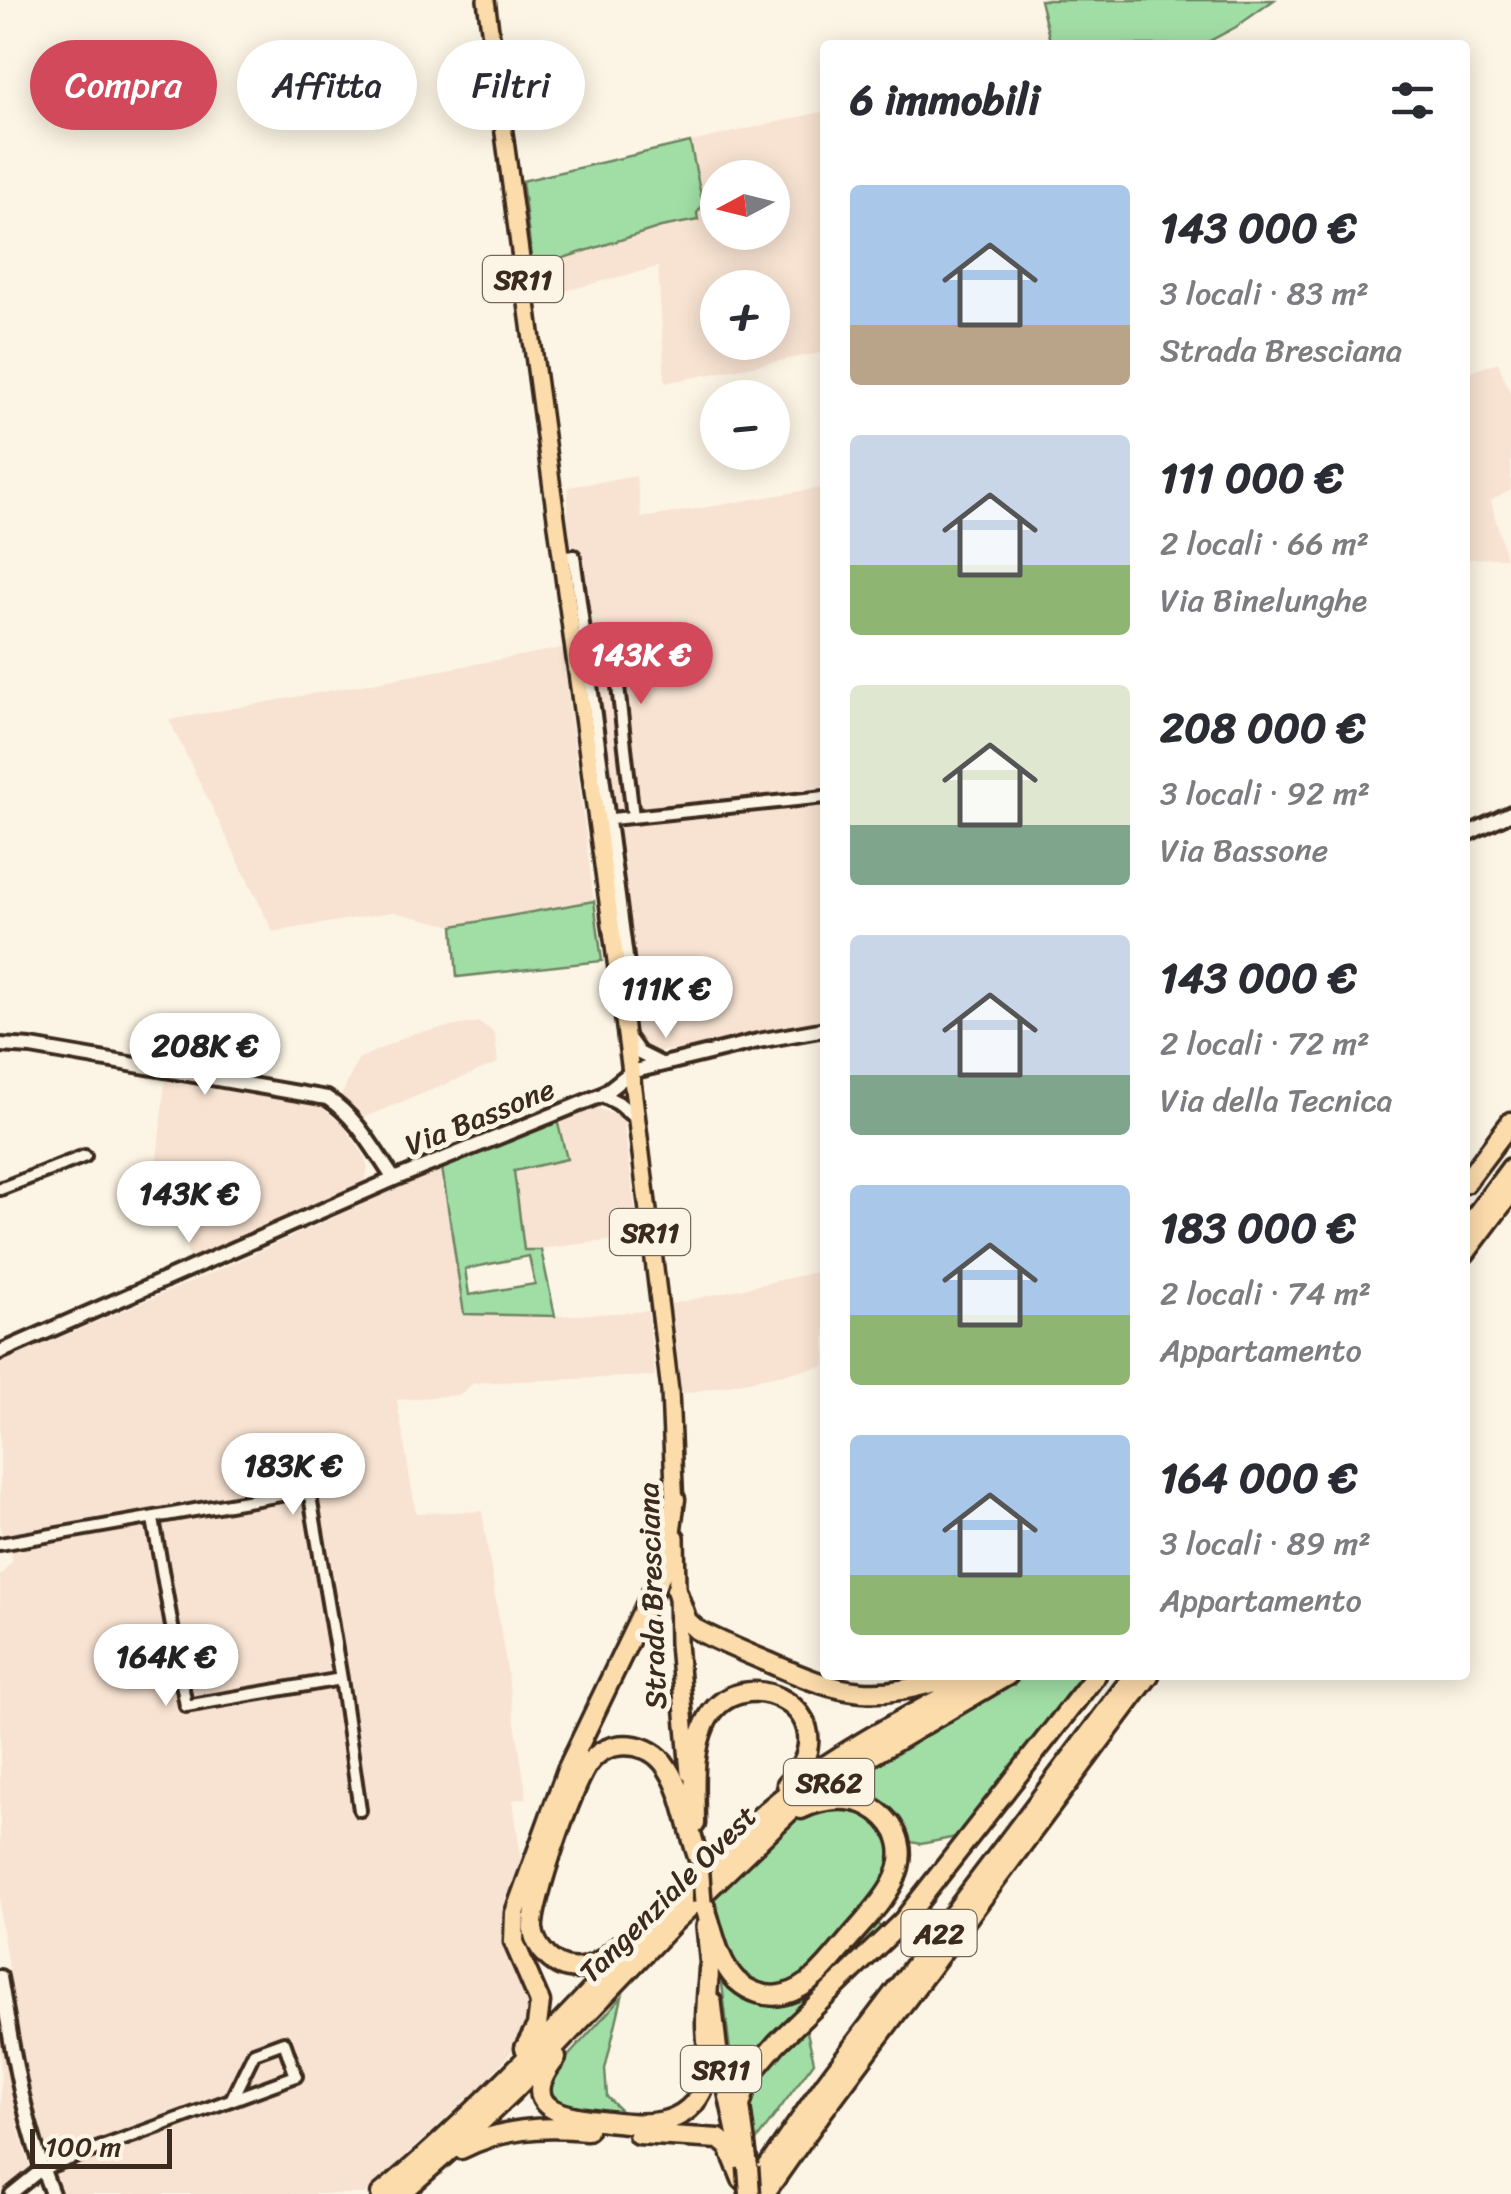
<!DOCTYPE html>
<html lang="it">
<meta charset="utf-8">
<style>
:root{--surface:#fff;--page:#f2f2f3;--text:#2b2b33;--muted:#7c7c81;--accent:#d1495b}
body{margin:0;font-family:Sriracha,sans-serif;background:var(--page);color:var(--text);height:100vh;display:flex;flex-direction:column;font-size:38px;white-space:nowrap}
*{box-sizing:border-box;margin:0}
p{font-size:32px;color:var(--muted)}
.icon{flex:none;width:55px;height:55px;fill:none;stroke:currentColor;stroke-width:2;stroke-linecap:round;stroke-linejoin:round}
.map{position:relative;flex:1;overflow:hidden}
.details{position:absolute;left:820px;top:40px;width:650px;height:1640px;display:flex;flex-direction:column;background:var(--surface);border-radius:10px;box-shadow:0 5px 25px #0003}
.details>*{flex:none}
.hud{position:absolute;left:30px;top:40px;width:640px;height:90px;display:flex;gap:20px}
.needle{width:65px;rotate:263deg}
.fabs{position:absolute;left:700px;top:160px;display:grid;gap:20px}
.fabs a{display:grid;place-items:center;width:90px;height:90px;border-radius:50%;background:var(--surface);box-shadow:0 5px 25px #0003;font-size:50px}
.scale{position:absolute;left:30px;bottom:25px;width:142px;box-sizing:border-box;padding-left:10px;border:5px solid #3b2a1e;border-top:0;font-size:28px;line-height:35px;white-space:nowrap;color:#3b2a1e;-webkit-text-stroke:8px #fcf5e5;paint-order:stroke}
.price{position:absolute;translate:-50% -85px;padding:0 22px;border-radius:35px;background:#fff;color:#222;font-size:32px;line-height:65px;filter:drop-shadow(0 2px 5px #0008)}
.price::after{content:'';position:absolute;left:50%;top:60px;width:30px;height:22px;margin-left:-15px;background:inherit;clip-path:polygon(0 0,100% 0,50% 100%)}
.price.selected{background:var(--accent);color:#fff}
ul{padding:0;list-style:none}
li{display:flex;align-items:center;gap:30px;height:250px;padding:0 30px}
li span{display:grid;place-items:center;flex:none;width:280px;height:200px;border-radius:10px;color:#555}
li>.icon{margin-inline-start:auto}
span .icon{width:120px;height:120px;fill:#fffc;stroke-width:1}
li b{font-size:42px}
h2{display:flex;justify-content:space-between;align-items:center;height:120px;padding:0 30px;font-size:42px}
.pill{padding:0 35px;border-radius:45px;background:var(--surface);box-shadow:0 5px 25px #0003;font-size:35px;line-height:90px}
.pill.selected{background:var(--accent);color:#fff}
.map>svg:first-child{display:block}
.built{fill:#f8e3d2;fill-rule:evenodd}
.green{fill:#a1dea5;stroke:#6e8462;stroke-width:2.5;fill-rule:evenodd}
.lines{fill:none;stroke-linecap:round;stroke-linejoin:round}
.minor-casing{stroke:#3b2a1e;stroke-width:18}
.tertiary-casing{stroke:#3b2a1e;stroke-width:20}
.primary-casing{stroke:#3b2a1e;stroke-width:22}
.trunk-casing{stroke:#3b2a1e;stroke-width:25}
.motorway-casing{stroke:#3b2a1e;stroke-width:25}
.minor{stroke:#fcf5e5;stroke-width:10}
.tertiary{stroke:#fcf5e5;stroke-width:12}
.primary{stroke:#fddcac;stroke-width:15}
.trunk{stroke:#fddcac;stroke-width:18}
.motorway{stroke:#fddcac;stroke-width:18}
.primary-bridge-casing{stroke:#3b2a1e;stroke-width:22;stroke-linecap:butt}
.trunk-bridge-casing{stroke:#3b2a1e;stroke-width:25;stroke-linecap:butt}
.primary-bridge{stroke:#fddcac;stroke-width:15}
.trunk-bridge{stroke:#fddcac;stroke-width:18}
.labels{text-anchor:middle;stroke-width:10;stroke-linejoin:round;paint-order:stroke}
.shield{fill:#fcf5e5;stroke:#75675a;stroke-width:2.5}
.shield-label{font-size:28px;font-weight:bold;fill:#3b2a1e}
.street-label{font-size:30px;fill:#3b2a1e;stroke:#fcf5e5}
</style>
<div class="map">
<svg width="1511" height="2194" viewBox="0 0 1511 2194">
<rect width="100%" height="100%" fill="#fcf5e5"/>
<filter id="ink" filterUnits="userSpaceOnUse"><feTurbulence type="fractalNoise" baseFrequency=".01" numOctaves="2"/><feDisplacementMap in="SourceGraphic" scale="20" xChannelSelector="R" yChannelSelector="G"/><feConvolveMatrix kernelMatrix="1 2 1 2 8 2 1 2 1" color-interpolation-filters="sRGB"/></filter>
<g filter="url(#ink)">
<path class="built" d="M825,111V352L665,383L658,267L538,298L531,262L521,181ZM718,178H772V232H718ZM718,288H772V342H718Z
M1498,362L1511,394V490L1491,501L1506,558L1465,559V374Z
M636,476L642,518L825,487V1024L720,1046L650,1052L640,1046L633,1035L568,554V487Z
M562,648L594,901L453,926L393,912L273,932L169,720Z
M479,1022L495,1033L498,1063L360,1119L340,1098L358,1059L414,1033Z
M165,1081L320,1105L344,1126L364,1155L368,1168L364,1182L191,1262L156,1168Z
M590,1105L623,1118L639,1237L524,1251L513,1170L567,1159L557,1120Z
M441,1169L464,1314L555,1316L648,1311L655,1376L474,1383L459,1395L397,1400L416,1513L482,1511L527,1798L513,1800L522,1867L505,1915L503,1939L524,1989L528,2010L524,2028L510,2054L483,2084L364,2194H59L37,2130L0,1920V1576L13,1560L0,1529V1363L211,1273Z
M825,1270V1366L677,1395L667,1305Z
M0,2026L20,2134L32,2172L2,2194Z"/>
<path class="green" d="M1040,0H1274L1236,27L1202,45H1051Z
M690,142L703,205L697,213L698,220L661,227L554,261L538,263L532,261L522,181Z
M594,901L602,961L457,977L453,926Z
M557,1120L567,1159L514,1171L524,1250H541L555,1316L464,1314L442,1168ZM529,1256L535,1284L469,1295L465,1269Z
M1020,1675H1087L961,1836L921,1844L906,1841L895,1819L843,1779Z
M832,1807L871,1814L885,1826L895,1849L886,1887L810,1976L777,1993L738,1977L718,1938L713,1889L796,1818L812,1811Z
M873,1920L887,1933L742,2078L733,2076L721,1975L773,2002Z
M622,1997L605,2069L607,2097L628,2118L557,2106L550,2093V2076Z
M805,2023L814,2062L751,2148L745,2117L752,2080Z"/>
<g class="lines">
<g class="minor-casing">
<path id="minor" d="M560,558L574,556L630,980L620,993
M587,662L615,660L633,817
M602,820L825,797
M0,1189L85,1156
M153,1519L186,1706L341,1679
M0,1544L298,1492L310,1496L341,1679L360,1810
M11,2194L42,2169L296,2076L284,2042L254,2053L231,2100"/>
</g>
<g class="tertiary-casing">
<path id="tertiary" d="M1465,835L1511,813
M625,1034L639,1053L661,1064
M0,1045L31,1047L327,1098C357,1117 374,1150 394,1179
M602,1095L618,1103L636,1118
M0,1352L394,1179L602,1095L631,1072L758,1041L825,1029
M0,1977C13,2053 23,2121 52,2194"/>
</g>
<g class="primary-casing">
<path id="primary" d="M486,0L631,1072L670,1391L675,1509
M676,1537L678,1643L689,1773
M705,1926L710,1978
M713,2001L720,2062L739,2150"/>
</g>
<g class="trunk-casing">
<path id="trunk" d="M1465,1183L1511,1122
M676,1590L687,1621L697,1630C720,1642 744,1652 768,1662C844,1696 875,1703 956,1675
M695,1824C695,1791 691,1755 705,1724C738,1653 856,1712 787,1784
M703,1902C713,1927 716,1959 736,1980C749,1992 768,1999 785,1994C813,1987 831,1960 849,1939C872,1911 915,1874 896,1833C890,1821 880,1812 869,1806C848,1796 821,1799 801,1809
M619,1945C599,1966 571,1980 547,1956C539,1948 534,1939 533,1929C531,1904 573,1783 589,1763C607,1739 644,1740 663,1762C685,1790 687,1830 700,1862
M525,2048L537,2026L540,2002L514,1942L515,1913L567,1770L662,1572L668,1550L675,1499
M556,2058C517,2106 558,2116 599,2120C639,2125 687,2132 705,2084C712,2064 706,2043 706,2023C706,2005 708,1987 709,1969
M638,2134L719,2139L729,2147L742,2179
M461,2149C501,2128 543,2126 587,2130
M748,2167L740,2106L749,2076L777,2043L903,1921L1096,1675
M381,2194C469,2121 548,2037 626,1954C681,1895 735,1833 800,1784C856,1741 922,1710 983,1675
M400,2194L465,2137L515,2089L674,1922L792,1809L835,1777L1008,1675"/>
</g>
<g class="motorway-casing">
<path id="motorway" d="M1465,1230L1511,1168
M1465,1253L1511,1192
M749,2194L825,2084L1134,1675
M764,2194L822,2112L1149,1675"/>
</g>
<use href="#minor" class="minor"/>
<use href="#tertiary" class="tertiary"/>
<use href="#primary" class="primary"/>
<use href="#trunk" class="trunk"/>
<use href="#motorway" class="motorway"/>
<g class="primary-bridge-casing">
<path id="primary-bridge" d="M700,1862L703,1902"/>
</g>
<g class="trunk-bridge-casing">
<path id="trunk-bridge" d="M748,2167L750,2194"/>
</g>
<use href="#primary-bridge" class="primary-bridge"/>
<use href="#trunk-bridge" class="trunk-bridge"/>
</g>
</g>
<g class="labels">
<g class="shield">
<rect x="483" y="256" width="80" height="46" rx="8"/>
<rect x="610" y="1209" width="80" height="46" rx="8"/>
<rect x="784" y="1759" width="90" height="46" rx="8"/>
<rect x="901.5" y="1910" width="75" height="46" rx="8"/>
<rect x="681" y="2046" width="80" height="46" rx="8"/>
</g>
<g class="shield-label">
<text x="523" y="289">SR11</text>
<text x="650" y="1242">SR11</text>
<text x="829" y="1792">SR62</text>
<text x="939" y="1943">A22</text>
<text x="721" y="2079">SR11</text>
</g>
<g class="street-label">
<text transform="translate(480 1117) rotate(-22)" y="10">Via Bassone</text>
<text transform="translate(652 1596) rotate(-92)" y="10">Strada Bresciana</text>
<text transform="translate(668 1894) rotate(-45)" y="10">Tangenziale Ovest</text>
</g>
</g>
</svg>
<div class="fabs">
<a><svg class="needle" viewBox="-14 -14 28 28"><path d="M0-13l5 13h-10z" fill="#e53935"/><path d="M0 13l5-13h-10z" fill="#7c7c81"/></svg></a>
<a>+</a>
<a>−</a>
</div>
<div class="scale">100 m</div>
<b class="price selected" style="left:641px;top:707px">143K €</b>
<b class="price" style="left:666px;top:1041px">111K €</b>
<b class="price" style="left:205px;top:1098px">208K €</b>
<b class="price" style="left:189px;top:1246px">143K €</b>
<b class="price" style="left:293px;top:1518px">183K €</b>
<b class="price" style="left:166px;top:1709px">164K €</b>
<div class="hud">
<a class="pill selected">Compra</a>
<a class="pill">Affitta</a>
<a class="pill">Filtri</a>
</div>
<section class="details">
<h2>6 immobili<svg class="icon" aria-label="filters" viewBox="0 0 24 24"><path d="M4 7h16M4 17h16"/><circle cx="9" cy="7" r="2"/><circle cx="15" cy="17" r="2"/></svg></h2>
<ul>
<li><span style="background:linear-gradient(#a9c7e8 70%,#b9a48a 0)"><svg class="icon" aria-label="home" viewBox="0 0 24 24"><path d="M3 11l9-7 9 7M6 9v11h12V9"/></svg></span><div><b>143 000 €</b><p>3 locali · 83 m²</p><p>Strada Bresciana</p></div></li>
<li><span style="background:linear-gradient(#c9d6e8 65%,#8fb573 0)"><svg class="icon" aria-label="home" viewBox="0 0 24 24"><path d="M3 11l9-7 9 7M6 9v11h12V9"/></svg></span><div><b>111 000 €</b><p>2 locali · 66 m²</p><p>Via Binelunghe</p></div></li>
<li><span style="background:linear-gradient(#dfe7d0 70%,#7fa58c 0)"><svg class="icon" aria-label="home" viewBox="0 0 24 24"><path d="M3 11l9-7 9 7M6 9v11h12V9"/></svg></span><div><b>208 000 €</b><p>3 locali · 92 m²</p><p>Via Bassone</p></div></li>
<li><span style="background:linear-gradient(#c9d6e8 70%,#7fa58c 0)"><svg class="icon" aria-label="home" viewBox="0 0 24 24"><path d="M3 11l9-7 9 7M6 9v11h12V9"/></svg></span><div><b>143 000 €</b><p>2 locali · 72 m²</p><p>Via della Tecnica</p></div></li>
<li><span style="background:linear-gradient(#a9c7e8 65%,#8fb573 0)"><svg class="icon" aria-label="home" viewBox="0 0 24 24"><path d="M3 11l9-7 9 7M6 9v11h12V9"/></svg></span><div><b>183 000 €</b><p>2 locali · 74 m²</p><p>Appartamento</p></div></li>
<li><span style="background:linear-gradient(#a9c7e8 70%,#8fb573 0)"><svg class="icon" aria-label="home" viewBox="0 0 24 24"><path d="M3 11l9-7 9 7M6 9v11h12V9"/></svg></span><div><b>164 000 €</b><p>3 locali · 89 m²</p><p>Appartamento</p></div></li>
</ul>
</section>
</div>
